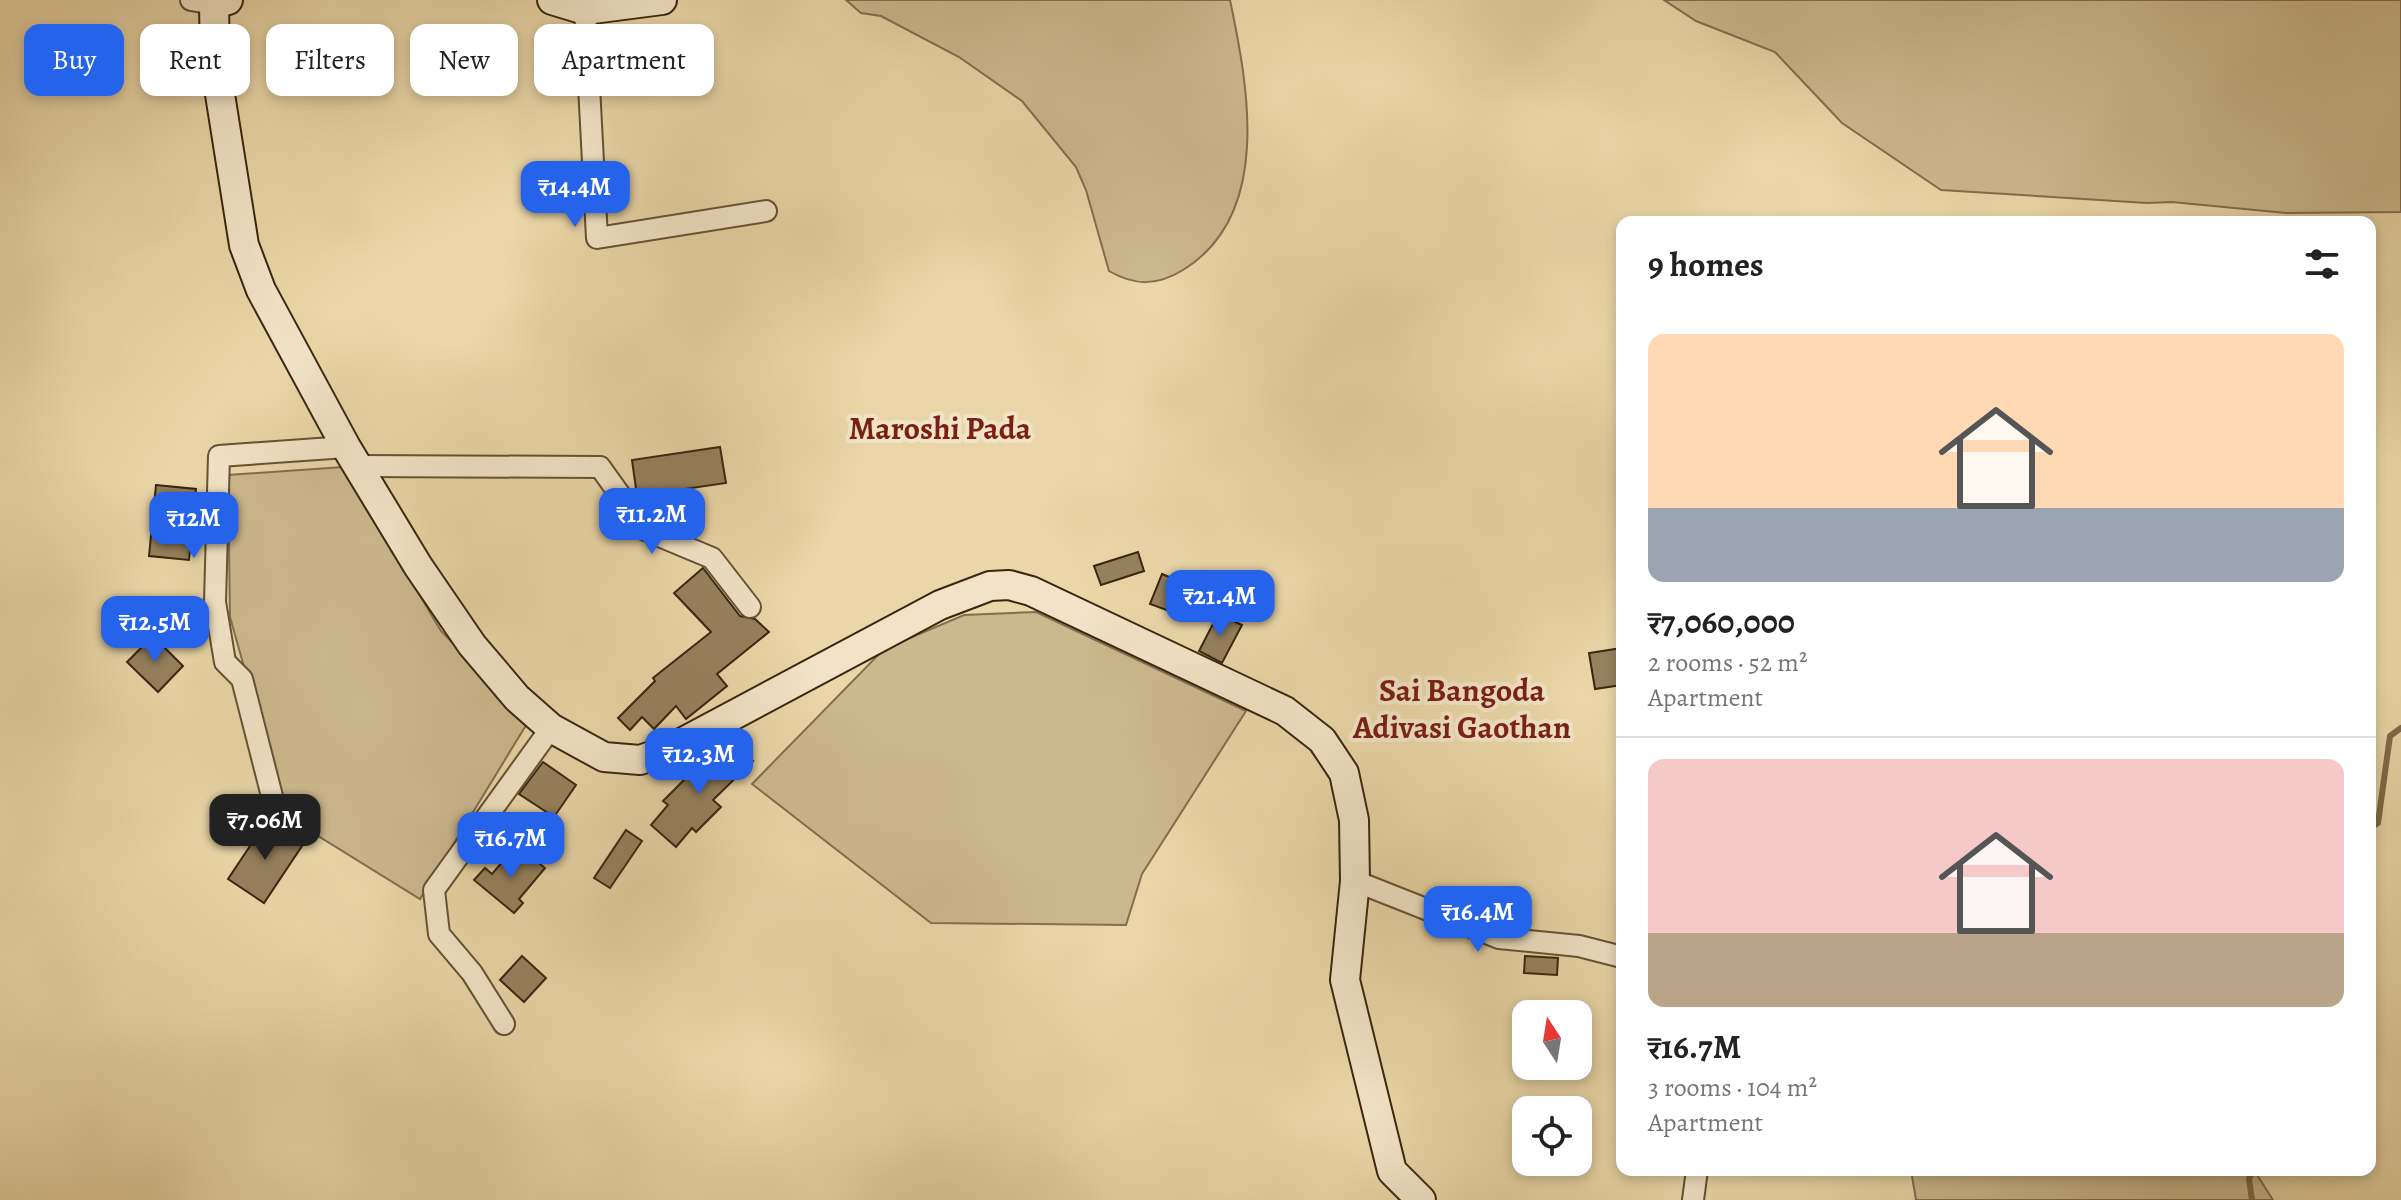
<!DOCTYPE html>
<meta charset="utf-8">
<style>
:root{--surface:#fff;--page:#f6f6f6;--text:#222;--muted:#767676;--line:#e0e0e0;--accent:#2563eb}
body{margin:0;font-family:Alegreya,serif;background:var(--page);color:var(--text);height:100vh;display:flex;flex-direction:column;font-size:30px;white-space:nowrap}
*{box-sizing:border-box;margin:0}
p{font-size:26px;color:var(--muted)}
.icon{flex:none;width:44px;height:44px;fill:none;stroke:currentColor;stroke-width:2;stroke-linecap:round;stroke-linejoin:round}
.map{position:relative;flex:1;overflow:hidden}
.sheet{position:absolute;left:1616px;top:216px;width:760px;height:960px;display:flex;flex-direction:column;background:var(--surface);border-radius:16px;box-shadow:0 4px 12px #0003}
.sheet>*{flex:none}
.top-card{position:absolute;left:24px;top:24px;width:760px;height:72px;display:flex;gap:16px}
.needle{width:52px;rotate:348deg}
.buttons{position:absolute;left:1512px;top:1000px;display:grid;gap:16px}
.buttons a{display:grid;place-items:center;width:80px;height:80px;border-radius:16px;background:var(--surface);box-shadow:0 4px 12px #0003;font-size:40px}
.price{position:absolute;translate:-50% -68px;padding:0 18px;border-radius:16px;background:var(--accent);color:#fff;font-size:26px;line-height:52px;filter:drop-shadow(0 2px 4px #0008)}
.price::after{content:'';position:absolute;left:50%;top:48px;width:24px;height:18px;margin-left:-12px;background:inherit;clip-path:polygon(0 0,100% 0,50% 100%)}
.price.on{background:#222;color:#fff}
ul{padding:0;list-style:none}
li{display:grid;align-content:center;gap:16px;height:424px;padding:0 32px}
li+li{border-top:2px solid var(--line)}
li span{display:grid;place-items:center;height:248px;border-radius:16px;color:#555}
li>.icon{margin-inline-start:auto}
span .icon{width:144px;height:144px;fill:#fffc;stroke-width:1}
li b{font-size:34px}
h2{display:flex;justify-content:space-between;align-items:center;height:96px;padding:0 32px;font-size:34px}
.pill{padding:0 28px;border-radius:16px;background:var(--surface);box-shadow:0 4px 12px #0003;font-size:28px;line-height:72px}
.pill.on{background:var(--accent);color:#fff}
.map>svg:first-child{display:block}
.green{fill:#ccb88e;stroke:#836e4e;stroke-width:2}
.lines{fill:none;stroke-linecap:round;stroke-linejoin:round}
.stream{stroke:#806b4b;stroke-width:6}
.building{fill:#96815e;stroke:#3a250e;stroke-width:2}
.street-casing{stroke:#665134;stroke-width:24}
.secondary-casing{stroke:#3a250e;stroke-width:32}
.street{stroke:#f1e4c6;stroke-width:20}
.secondary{stroke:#f1e4c6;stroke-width:28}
.labels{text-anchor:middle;stroke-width:8;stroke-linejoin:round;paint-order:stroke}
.neighbourhood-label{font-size:32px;font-weight:bold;fill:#7a1f14;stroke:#f1e4c6}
</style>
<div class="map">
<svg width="2401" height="1200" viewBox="0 0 2401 1200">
<rect width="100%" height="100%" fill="#ead6a8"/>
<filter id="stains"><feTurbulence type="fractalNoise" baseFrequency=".0025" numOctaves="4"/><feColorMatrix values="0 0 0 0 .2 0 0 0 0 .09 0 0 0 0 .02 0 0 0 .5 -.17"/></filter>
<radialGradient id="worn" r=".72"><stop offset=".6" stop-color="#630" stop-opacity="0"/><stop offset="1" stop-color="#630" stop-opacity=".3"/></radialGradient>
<path class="green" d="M846,0H1230C1248,86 1273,215 1183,270C1157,286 1135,286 1109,271L1086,190L1076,167L1022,101L959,57L881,16L861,13Z
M1664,0H2401V212L2286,213L2172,202L2147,203L1941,190L1842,123L1775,52L1696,21Z
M343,467L441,631L528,722L420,899L286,816L230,617L228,475Z
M1036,612L1246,711L1142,874L1126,925L931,923L752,784L884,649L964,615Z
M1911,1170H2254L2273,1200H1916Z"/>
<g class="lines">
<path class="stream" d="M2370,828L2378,823L2390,736L2401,728
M2252,1200L2249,1179L2253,1170"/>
</g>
<path class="building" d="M720,447L726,483L637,496L632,460Z
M156,485L196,489L189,560L149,556Z
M1138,552L1144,571L1101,585L1094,566Z
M703,568L740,616L755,619L769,632L717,674L727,686L686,719L676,706L654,729L642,717L630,730L618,718L655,681L653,678L711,632L674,593Z
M1162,574L1184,583L1172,612L1150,604Z
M1218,614L1242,625L1222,663L1199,651Z
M153,636L183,666L158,692L127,662Z
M1622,648V685L1595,689L1589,653Z
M736,744L753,761L713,800L721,807L696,832L692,828L676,847L651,825L668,805L663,801L688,776L692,780L718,754L722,758Z
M543,762L576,785L554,817L519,794Z
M266,822L302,846L264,903L228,879Z
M626,830L642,841L610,888L594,878Z
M525,851L545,868L519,899L523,903L514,913L474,880L485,868L492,874L504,860L511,867Z
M522,956L546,978L524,1002L500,980Z
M1525,956L1558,958L1557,975L1524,973Z"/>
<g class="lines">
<g class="street-casing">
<path id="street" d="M191,0L214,4
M585,10L597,238L766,211
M358,466L600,467L645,530L712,558L750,607
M275,808L242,679L225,662L215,602L219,456L346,447
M1355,881L1499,938L1579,946L1622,957
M504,1024L472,973L439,934L434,890L551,728
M1693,1200L1697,1170"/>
</g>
<g class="secondary-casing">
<path id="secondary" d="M228,0L214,4L215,63L244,245L261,290L346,447L418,566L472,645L517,698L551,728L604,757L640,760L668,750L940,605L990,586L1009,585L1031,591L1285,711L1322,740L1344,773L1354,820L1355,881L1345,980L1392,1171L1421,1200
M552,0L585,10L662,0"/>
</g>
<use href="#street" class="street"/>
<use href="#secondary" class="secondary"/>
</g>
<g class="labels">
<g class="neighbourhood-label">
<text x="940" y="439">Maroshi Pada</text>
<text x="1462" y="701">Sai Bangoda<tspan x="1462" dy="37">Adivasi Gaothan</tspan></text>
</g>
</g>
<rect width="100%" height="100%" filter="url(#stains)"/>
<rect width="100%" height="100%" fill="url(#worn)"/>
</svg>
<div class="buttons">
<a><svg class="needle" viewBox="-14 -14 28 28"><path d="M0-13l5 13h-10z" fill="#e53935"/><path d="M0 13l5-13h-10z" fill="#767676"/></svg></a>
<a><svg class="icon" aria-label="locate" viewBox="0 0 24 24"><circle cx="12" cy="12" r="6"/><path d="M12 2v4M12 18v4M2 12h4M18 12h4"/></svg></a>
</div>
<b class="price" style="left:575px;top:229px">₹14.4M</b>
<b class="price" style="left:652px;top:556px">₹11.2M</b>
<b class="price" style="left:194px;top:560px">₹12M</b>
<b class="price" style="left:1220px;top:638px">₹21.4M</b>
<b class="price" style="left:155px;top:664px">₹12.5M</b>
<b class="price" style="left:699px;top:796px">₹12.3M</b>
<b class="price on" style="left:265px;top:862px">₹7.06M</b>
<b class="price" style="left:511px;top:880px">₹16.7M</b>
<b class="price" style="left:1478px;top:954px">₹16.4M</b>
<div class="top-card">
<a class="pill on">Buy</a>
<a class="pill">Rent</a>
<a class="pill">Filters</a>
<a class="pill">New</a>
<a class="pill">Apartment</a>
</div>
<section class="sheet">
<h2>9 homes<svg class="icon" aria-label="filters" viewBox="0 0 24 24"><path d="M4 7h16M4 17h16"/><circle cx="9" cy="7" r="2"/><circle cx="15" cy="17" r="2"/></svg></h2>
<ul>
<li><span style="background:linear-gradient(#ffd9b3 70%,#9aa5b1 0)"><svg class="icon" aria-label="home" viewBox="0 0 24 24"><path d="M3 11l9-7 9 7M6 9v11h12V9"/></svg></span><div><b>₹7,060,000</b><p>2 rooms · 52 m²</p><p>Apartment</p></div></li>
<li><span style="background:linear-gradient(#f6c9c9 70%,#b9a48a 0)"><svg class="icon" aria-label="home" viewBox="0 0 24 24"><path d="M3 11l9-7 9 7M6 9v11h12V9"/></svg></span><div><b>₹16.7M</b><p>3 rooms · 104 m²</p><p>Apartment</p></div></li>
</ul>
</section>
</div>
